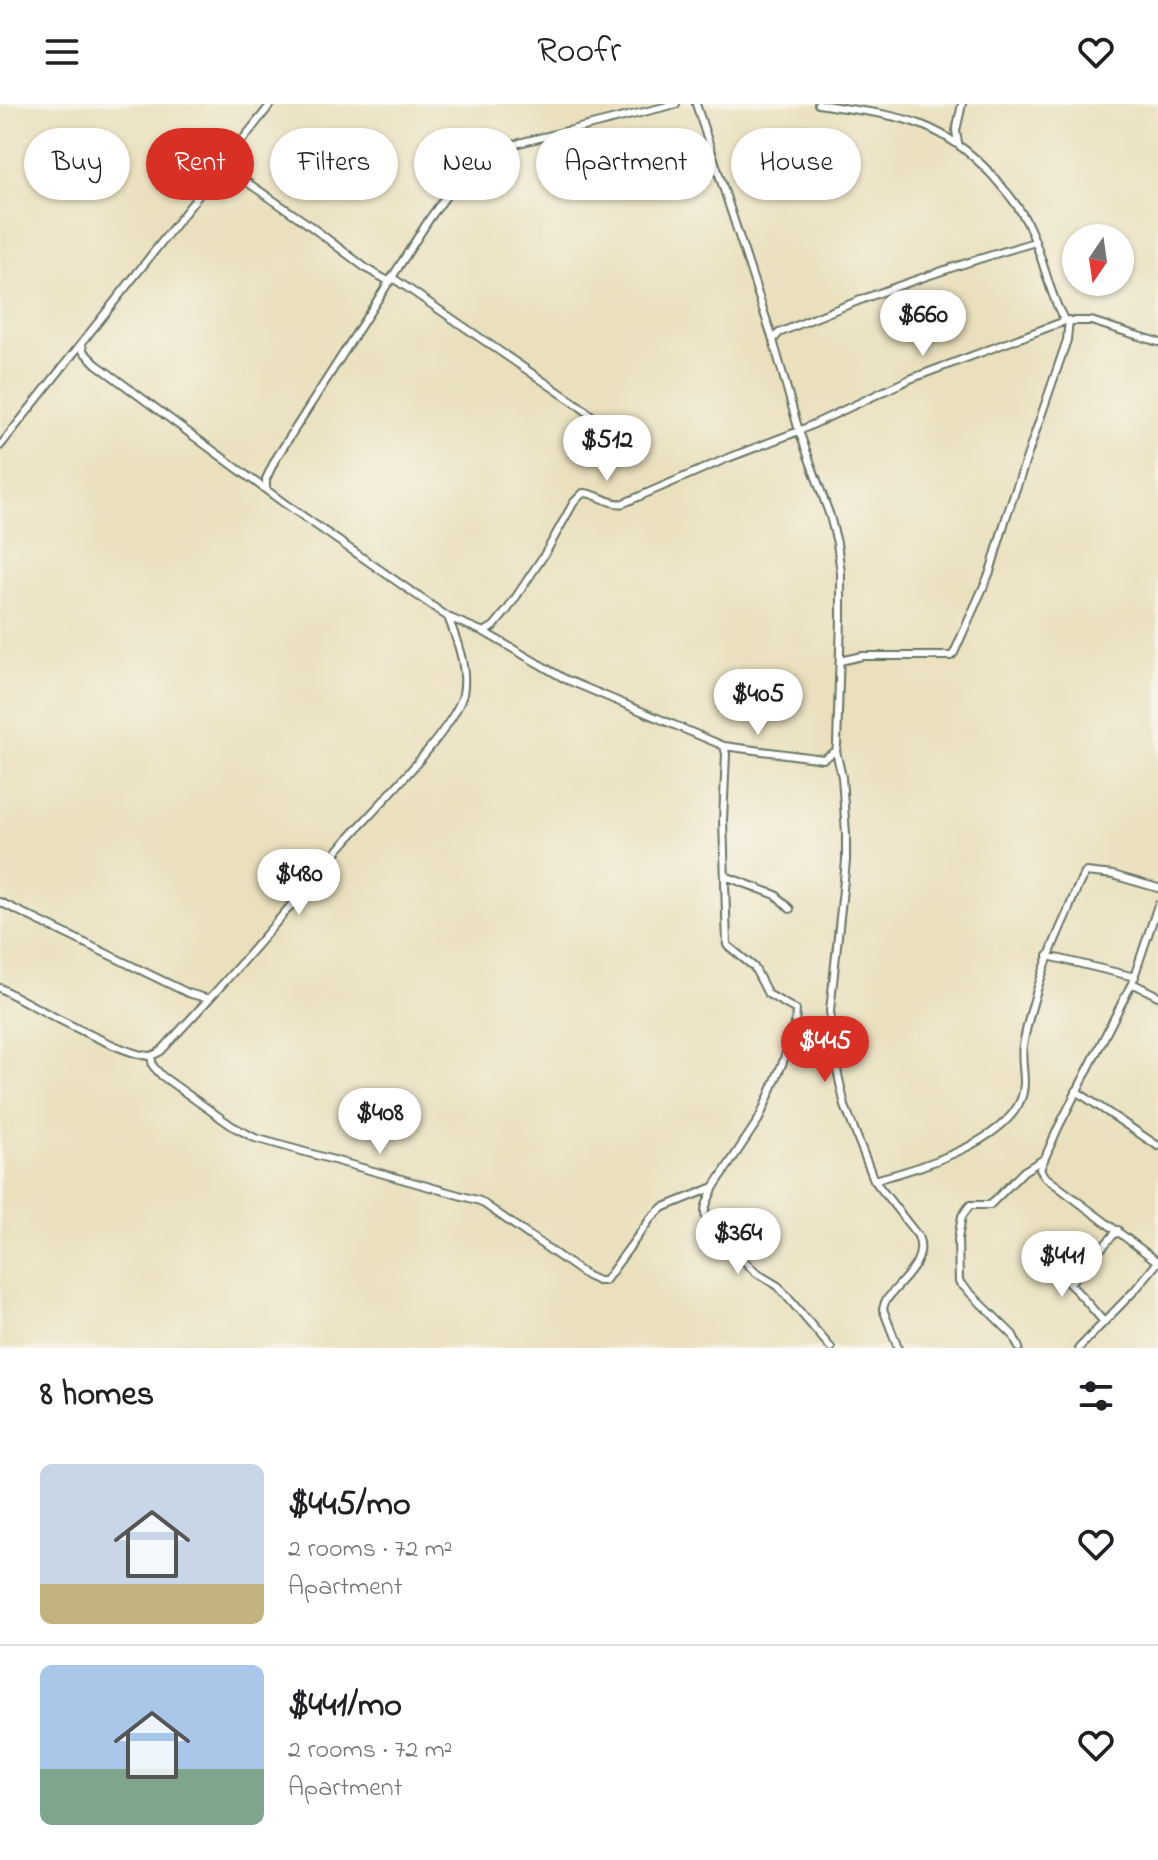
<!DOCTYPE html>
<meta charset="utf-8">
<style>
:root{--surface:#fff;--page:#f2f2f2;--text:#202124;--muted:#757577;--line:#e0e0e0;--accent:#d93025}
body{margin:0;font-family:"Indie Flower",sans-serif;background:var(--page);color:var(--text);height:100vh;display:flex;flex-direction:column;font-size:30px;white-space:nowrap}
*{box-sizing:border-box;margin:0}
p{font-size:26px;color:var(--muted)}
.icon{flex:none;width:44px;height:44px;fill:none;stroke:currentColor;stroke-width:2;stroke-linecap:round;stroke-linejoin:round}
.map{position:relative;height:1244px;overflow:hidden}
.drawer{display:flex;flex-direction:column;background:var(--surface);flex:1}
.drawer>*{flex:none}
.hud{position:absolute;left:24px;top:24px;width:1110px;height:72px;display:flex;gap:16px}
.needle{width:52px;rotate:193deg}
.controls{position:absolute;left:1062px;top:120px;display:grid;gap:16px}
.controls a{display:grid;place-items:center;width:72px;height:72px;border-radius:50%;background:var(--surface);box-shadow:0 2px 6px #0004;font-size:40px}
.price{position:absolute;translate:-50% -68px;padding:0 18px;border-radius:28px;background:#fff;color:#222;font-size:26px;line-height:52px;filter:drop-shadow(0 2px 4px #0008)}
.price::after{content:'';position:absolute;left:50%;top:48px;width:24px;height:18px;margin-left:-12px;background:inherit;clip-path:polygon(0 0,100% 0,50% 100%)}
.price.selected{background:var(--accent);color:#fff}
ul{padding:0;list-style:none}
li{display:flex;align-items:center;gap:24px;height:200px;padding:0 40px}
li+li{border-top:2px solid var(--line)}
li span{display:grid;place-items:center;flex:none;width:224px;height:160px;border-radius:12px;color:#555}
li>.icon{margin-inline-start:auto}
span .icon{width:96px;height:96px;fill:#fffc;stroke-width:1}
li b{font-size:34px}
h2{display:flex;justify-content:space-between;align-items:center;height:96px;padding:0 40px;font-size:34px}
.chip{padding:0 28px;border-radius:36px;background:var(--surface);box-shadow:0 2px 6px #0004;font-size:28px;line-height:72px}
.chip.selected{background:var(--accent);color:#fff}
header{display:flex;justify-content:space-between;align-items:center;height:104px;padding:0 40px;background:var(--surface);font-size:36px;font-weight:600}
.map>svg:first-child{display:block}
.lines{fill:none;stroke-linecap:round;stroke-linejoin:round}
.minor-casing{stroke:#667664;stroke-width:10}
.minor{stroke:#fff;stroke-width:6}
</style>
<header><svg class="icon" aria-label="menu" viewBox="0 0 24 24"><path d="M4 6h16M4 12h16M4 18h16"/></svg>Roofr<svg class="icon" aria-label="heart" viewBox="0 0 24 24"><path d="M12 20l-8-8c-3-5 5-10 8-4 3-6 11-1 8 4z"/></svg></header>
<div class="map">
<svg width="1158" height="1244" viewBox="0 0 1158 1244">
<rect width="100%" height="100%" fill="#f7f3e8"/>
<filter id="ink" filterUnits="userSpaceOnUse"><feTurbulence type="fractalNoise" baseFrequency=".0125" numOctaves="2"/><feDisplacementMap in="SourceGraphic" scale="16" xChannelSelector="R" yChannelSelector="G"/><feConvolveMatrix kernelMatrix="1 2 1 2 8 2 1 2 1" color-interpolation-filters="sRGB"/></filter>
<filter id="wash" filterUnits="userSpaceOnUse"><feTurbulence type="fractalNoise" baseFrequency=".006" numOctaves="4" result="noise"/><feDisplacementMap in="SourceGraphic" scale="32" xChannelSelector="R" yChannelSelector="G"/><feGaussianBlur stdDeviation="1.8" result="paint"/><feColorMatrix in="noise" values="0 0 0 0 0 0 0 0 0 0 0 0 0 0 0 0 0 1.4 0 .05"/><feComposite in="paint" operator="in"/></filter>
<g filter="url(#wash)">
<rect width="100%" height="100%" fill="#eae0bd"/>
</g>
<g filter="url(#ink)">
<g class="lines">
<g class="minor-casing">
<path id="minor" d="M696,0L773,236
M818,0C892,12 936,11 991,70C1006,87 1021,104 1030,125C1044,155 1048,188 1065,217H1091L1158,238
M958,39L956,27L962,0
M222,61L305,118L367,165L390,178
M393,174L578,301L622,335
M82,239L83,247L96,260L284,399L448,513L484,528L565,575L724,642L823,655L836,647L837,641L841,514V469L837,439L830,412L799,327L773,236L779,229C862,193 949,163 1035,138
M0,342L271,0
M266,384V375L275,356L430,114L472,57L489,48L523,38L676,0
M484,528L494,522L508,505L546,448L574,398L583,389C598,389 610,402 624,399L728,354L799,327L910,275L1065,217
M840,557L862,552H951L954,549L990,468L1006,414L1067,236L1069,216
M836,647L842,673L846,730V757L830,907L837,966L845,1002L874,1076L918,1132C929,1159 899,1177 885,1198L883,1205L898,1244
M725,772L776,791L790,805
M0,798L188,889L209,895C256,844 300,790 345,738C372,708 455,625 463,590C468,565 457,536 448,513
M1048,852L1135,873
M1132,879L1158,892
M0,884C28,899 123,952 150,952C155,951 156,950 161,947L209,895
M151,952L153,962L162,972L232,1022L255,1034L480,1097L587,1172L598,1177H605L651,1114L662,1104L714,1083L759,1015L783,958L795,920L796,906L768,890L754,863L727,841L723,716L726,650L724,642
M1076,987L1158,1042
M874,1076C915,1066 1004,1039 1021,995C1028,978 1020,959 1023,941C1032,894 1048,850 1068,807C1073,794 1078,779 1086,768L1113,771L1158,784
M714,1083C708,1097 700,1107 709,1121L755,1168L778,1182L831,1244
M1158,1158L1044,1072L1040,1065L1058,1024L1132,879L1158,801
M1028,1159C1061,1163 1082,1193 1103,1217
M1069,1180L1118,1126
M1019,1244L1013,1231L959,1178L958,1135L962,1112L970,1101H990L1024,1067L1042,1056
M1079,1244L1135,1186L1158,1158"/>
</g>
<use href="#minor" class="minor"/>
</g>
</g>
</svg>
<div class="controls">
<a><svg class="needle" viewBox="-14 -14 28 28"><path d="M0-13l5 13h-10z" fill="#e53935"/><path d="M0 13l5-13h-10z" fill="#757577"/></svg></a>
</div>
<b class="price" style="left:923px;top:254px">$660</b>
<b class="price" style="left:607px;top:379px">$512</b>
<b class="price" style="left:758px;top:633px">$405</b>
<b class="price" style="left:299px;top:813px">$480</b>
<b class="price selected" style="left:825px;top:980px">$445</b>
<b class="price" style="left:380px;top:1052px">$408</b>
<b class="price" style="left:738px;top:1172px">$364</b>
<b class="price" style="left:1062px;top:1195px">$441</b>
<div class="hud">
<a class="chip">Buy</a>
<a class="chip selected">Rent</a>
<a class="chip">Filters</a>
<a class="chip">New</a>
<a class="chip">Apartment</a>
<a class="chip">House</a>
</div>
</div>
<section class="drawer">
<h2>8 homes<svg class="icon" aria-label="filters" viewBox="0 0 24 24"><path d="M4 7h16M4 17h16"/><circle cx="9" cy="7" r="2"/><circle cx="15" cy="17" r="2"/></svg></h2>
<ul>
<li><span style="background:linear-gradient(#c9d6e8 75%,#c2b280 0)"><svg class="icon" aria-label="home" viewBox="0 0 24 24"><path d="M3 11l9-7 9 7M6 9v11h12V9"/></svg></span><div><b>$445/mo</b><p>2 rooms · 72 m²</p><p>Apartment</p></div><svg class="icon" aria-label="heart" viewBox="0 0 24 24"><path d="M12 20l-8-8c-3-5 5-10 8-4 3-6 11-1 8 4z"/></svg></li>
<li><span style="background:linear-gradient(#a9c7e8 65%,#7fa58c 0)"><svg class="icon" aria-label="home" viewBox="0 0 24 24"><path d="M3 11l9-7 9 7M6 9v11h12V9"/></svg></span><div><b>$441/mo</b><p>2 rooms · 72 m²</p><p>Apartment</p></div><svg class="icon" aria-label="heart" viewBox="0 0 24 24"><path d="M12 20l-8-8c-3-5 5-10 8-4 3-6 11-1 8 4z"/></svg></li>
</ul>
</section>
